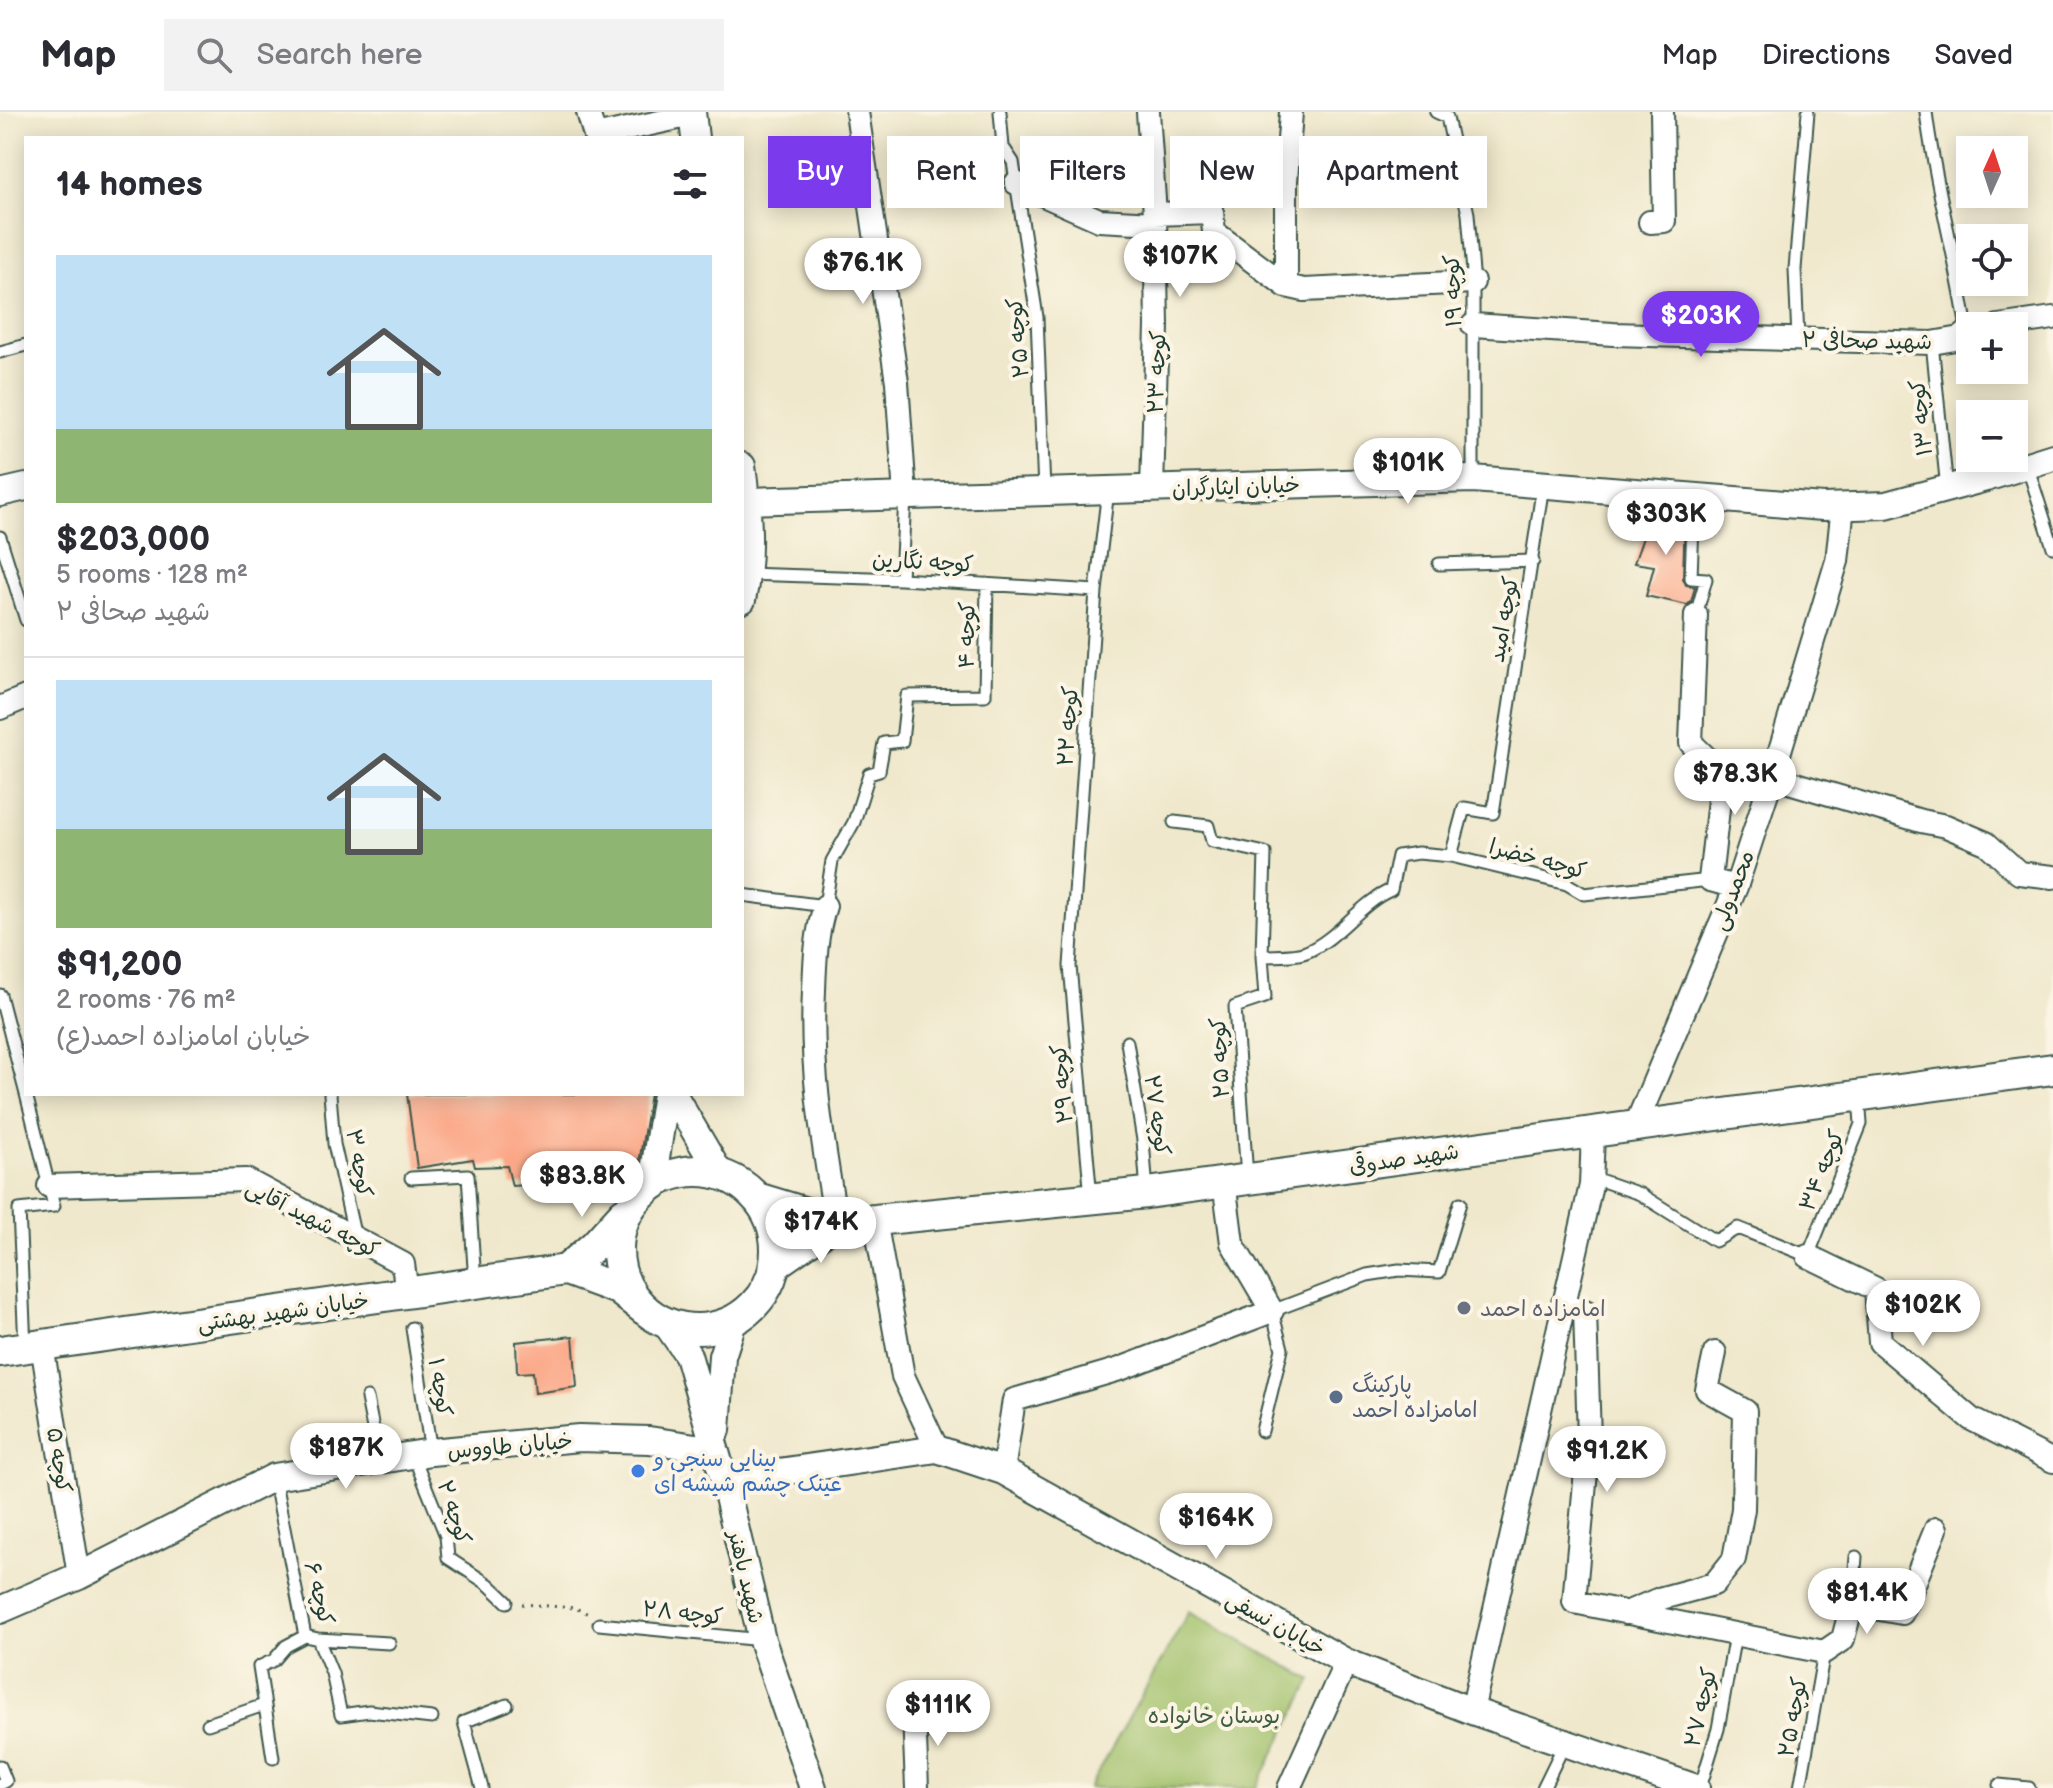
<!DOCTYPE html>
<meta charset="utf-8">
<style>
:root{--surface:#fff;--page:#f2f2f3;--text:#2b2b33;--muted:#7c7c81;--line:#e1e1e2;--accent:#7c3aed}
body{margin:0;font-family:"Balsamiq Sans","Playpen Sans Arabic",sans-serif;background:var(--page);color:var(--text);height:100vh;display:flex;flex-direction:column;font-size:30px;white-space:nowrap}
*{box-sizing:border-box;margin:0}
p{font-size:26px;color:var(--muted)}
.icon{flex:none;width:44px;height:44px;fill:none;stroke:currentColor;stroke-width:2;stroke-linecap:round;stroke-linejoin:round}
.map{position:relative;flex:1;overflow:hidden}
.side{position:absolute;left:24px;top:24px;width:720px;height:960px;display:flex;flex-direction:column;background:var(--surface);border-radius:0px;box-shadow:0 4px 20px #0003}
.side>*{flex:none}
.hud{position:absolute;left:768px;top:24px;width:760px;height:72px;display:flex;gap:16px}
.needle{width:52px;rotate:3deg}
.controls{position:absolute;left:1956px;top:24px;display:grid;gap:16px}
.controls a{display:grid;place-items:center;width:72px;height:72px;border-radius:0px;background:var(--surface);box-shadow:0 4px 20px #0003;font-size:40px}
.price{position:absolute;translate:-50% -68px;padding:0 18px;border-radius:28px;background:#fff;color:#222;font-size:26px;line-height:52px;filter:drop-shadow(0 2px 4px #0008)}
.price::after{content:'';position:absolute;left:50%;top:48px;width:24px;height:18px;margin-left:-12px;background:inherit;clip-path:polygon(0 0,100% 0,50% 100%)}
.price.on{background:var(--accent);color:#fff}
ul{padding:0;list-style:none}
li{display:grid;align-content:center;gap:16px;height:424px;padding:0 32px}
li+li{border-top:2px solid var(--line)}
li span{display:grid;place-items:center;height:248px;border-radius:0px;color:#555}
li>.icon{margin-inline-start:auto}
span .icon{width:144px;height:144px;fill:#fffc;stroke-width:1}
li b{font-size:34px}
h2{display:flex;justify-content:space-between;align-items:center;height:96px;padding:0 32px;font-size:34px}
.tag{padding:0 28px;border-radius:0px;background:var(--surface);box-shadow:0 4px 20px #0003;font-size:28px;line-height:72px}
.tag.on{background:var(--accent);color:#fff}
header{display:flex;align-items:center;gap:48px;box-sizing:border-box;height:112px;padding:0 40px;background:var(--surface);border-bottom:2px solid var(--line)}
header strong{font-size:38px}
nav{display:flex;gap:44px;margin-inline-start:auto;font-size:28px}
.search{width:560px;height:72px;background:var(--page);display:flex;align-items:center;gap:20px;box-sizing:border-box;padding:0 28px;border-radius:0px;color:var(--muted);font-size:30px}
.map>svg:first-child{display:block}
.green{fill:#9fbf67;stroke:#5f7e4e;stroke-width:2}
.building{fill:#fba787}
.lines{fill:none;stroke-linecap:round;stroke-linejoin:round}
.service-casing{stroke:#3e574b;stroke-width:15}
.minor-casing{stroke:#3e574b;stroke-width:26}
.tertiary-casing{stroke:#3e574b;stroke-width:30}
.secondary-casing{stroke:#3e574b;stroke-width:34}
.path{stroke:#3e574b;stroke-width:3;stroke-dasharray:2 6;stroke-linecap:butt}
.service{stroke:#fff;stroke-width:11}
.minor{stroke:#fff;stroke-width:22}
.tertiary{stroke:#fff;stroke-width:26}
.secondary{stroke:#fff;stroke-width:30}
.worship-dot{fill:#6b7280;stroke:#fcf5e5;stroke-width:3}
.service-dot{fill:#5c6f8a;stroke:#fcf5e5;stroke-width:3}
.shop-dot{fill:#3f7fe0;stroke:#fcf5e5;stroke-width:3}
.labels{text-anchor:middle;stroke-width:8;stroke-linejoin:round;paint-order:stroke}
.street-label{font-size:22px;fill:#1f3d34;stroke:#fcf5e5}
.worship-label{font-size:22px;fill:#5b616d;stroke:#fcf5e5;text-anchor:start}
.service-label{font-size:22px;fill:#4e5e75;stroke:#fcf5e5;text-anchor:start}
.shop-label{font-size:22px;fill:#366cbe;stroke:#fcf5e5;text-anchor:start}
.park-label{font-size:22px;fill:#3f5e41;stroke:#fcf5e5}
</style>
<header>
<strong>Map</strong>
<div class="search"><svg class="icon" aria-label="search" viewBox="0 0 24 24"><circle cx="10" cy="10" r="6"/><path d="M15 15l6 6"/></svg>Search here</div>
<nav><a>Map</a><a>Directions</a><a>Saved</a></nav>
</header>
<div class="map">
<svg width="2053" height="1676" viewBox="0 0 2053 1676">
<rect width="100%" height="100%" fill="#fcf5e5"/>
<filter id="ink" filterUnits="userSpaceOnUse"><feTurbulence type="fractalNoise" baseFrequency=".0125" numOctaves="2"/><feDisplacementMap in="SourceGraphic" scale="16" xChannelSelector="R" yChannelSelector="G"/><feConvolveMatrix kernelMatrix="1 2 1 2 8 2 1 2 1" color-interpolation-filters="sRGB"/></filter>
<filter id="wash" filterUnits="userSpaceOnUse"><feTurbulence type="fractalNoise" baseFrequency=".006" numOctaves="4" result="noise"/><feDisplacementMap in="SourceGraphic" scale="32" xChannelSelector="R" yChannelSelector="G"/><feGaussianBlur stdDeviation="1.8" result="paint"/><feColorMatrix in="noise" values="0 0 0 0 0 0 0 0 0 0 0 0 0 0 0 0 0 1.4 0 .05"/><feComposite in="paint" operator="in"/></filter>
<g filter="url(#wash)">
<rect width="100%" height="100%" fill="#efe8cc"/>
<path class="green" d="M1189,1500L1312,1568L1256,1676H1089Z"/>
<g id="blocks">
<path class="building" d="M1653,397L1685,400L1683,466L1686,473L1695,475L1691,490L1687,493L1646,484L1654,454L1634,451Z
M407,982H650L637,1064L512,1074L507,1054L475,1055L473,1047L417,1056Z
M573,1224L577,1275L535,1281L533,1260L517,1261L516,1230Z"/>
</g>
</g>
<g filter="url(#ink)">
<use href="#blocks" fill-opacity="0" stroke="#3e574b" stroke-width="2"/>
<g class="lines">
<g class="service-casing">
<path id="service" d="M1000,0L1003,35L1013,50L1037,205L1044,379
M1436,0L1447,5L1468,102L1473,160V366
M1926,0C1935,74 1956,145 1967,218
M1798,227L1795,157L1808,0
M1932,231L1947,377
M0,240L26,233
M2027,353L2053,435
M1694,384L1691,466L1706,467L1696,503
M0,425L26,508
M1439,452L1533,449
M748,462L901,467L1096,479
M901,467L905,384
M1174,710L1208,714L1212,729L1265,741L1262,844C1275,843 1294,845 1306,840C1337,828 1361,790 1391,778L1398,744L1418,741L1451,744L1464,696L1493,701L1543,373
M1451,744L1567,772L1584,782L1710,768
M742,783L825,794L832,749L854,710L869,662L879,659L884,631L902,629L907,584L985,583L987,472
M0,883L26,982
M1127,930L1143,1028L1147,1080
M330,982L334,1032L355,1126
M1247,1065L1235,895L1265,885L1262,844
M1591,1065L1640,1082L1715,1129L1738,1116L1808,1144L1861,1012L1859,985
M411,1066L468,1063L475,1171
M1091,1086L1070,854L1096,479L1108,378
M412,1216L431,1340
M25,1235L19,1098L54,1094L26,982
M367,1286L379,1347
M1262,1319L1282,1237L1272,1199L1367,1163L1399,1158L1439,1160L1460,1091
M413,1343L446,1424L448,1446L488,1472L507,1490
M274,1365L305,1524L318,1527L332,1561L341,1603L369,1599L432,1606
M1852,1492L1856,1445
M599,1512L762,1528
M318,1527L389,1531
M208,1612L264,1593
M273,1646L259,1555L274,1548L286,1534L305,1524
M0,1654L6,1669L0,1672
M1999,1673L2029,1676
M482,1676L464,1610L507,1593
M1543,1676L1565,1631
M1700,1676L1718,1617L1735,1523
M1800,1676L1824,1540"/>
</g>
<g class="minor-casing">
<path id="minor" d="M588,0L595,24L692,3
M857,0L897,270L905,384
M1148,0L1155,102L1157,214L1152,376
M1291,0L1286,69V174L1304,178L1473,170
M1016,71L1099,108L1155,111
M1155,102L1212,100L1214,120L1286,174
M1650,110L1664,109L1662,0
M1473,213L1613,222L1932,231L1961,226L1970,218
M1998,214L2053,206
M1696,503L1691,631L1722,661L1710,768L1736,775
M0,596L26,585
M1722,661L1772,665L1921,709L1946,714L1986,731L2019,761L2053,765
M825,794C816,822 815,849 814,878C810,960 823,1030 836,1110
M1635,1015L1736,775L1772,665L1837,449L1843,394
M49,1074L246,1068L403,1152L407,1181
M875,1108L903,1264L937,1337
M1808,1144L1876,1177L1880,1230L1971,1307L2053,1349
M1563,1191L1585,1199L1589,1327L1574,1490L1824,1540L1843,1527L1852,1492L1902,1501L1936,1417
M42,1233L79,1464
M1003,1359L1014,1288L1120,1257L1272,1199L1232,1131L1224,1070
M1626,1501L1662,1486L1714,1472L1734,1447L1743,1397L1745,1299L1707,1278L1715,1241
M1472,1599L1591,1073L1593,1021
M914,1602L917,1676
M1289,1676L1346,1550"/>
</g>
<g class="tertiary-casing">
<path id="tertiary" d="M692,0L695,26
M742,354C748,398 752,444 742,488
M0,381L26,375
M747,389L1473,367L1823,395L1886,393L1986,366L2053,345
M673,982L720,1062
M652,1072L666,982
M665,1210L688,1243L724,1368L762,1528L813,1676
M717,1318L722,1244L734,1207
M724,1368L937,1337L1003,1359L1346,1550L1472,1599L1696,1676
M0,1498L79,1464L274,1365L431,1340L579,1326L649,1328L715,1338"/>
</g>
<g class="secondary-casing">
<path id="secondary" d="M618 1138a79 79 0 1 1 158 0a79 79 0 1 1-158 0Z
M757,1086L836,1110L875,1108L1147,1081L2053,957
M775,1152L836,1110
M566,1158L595,1133L624,1101
M0,1239L566,1158L618,1177L645,1198"/>
</g>
<path class="path" d="M522,1492L575,1496L589,1502"/>
<use href="#service" class="service"/>
<use href="#minor" class="minor"/>
<use href="#tertiary" class="tertiary"/>
<use href="#secondary" class="secondary"/>
</g>
</g>
<circle class="worship-dot" cx="1464" cy="1196" r="8"/>
<circle class="service-dot" cx="1336" cy="1285" r="8"/>
<circle class="shop-dot" cx="638" cy="1359" r="8"/>
<g class="labels">
<g class="street-label">
<text transform="translate(1452 179) rotate(-92)" y="8">کوچه ۱۹</text>
<text transform="translate(1017 226) rotate(-95)" y="8">کوچه ۲۵</text>
<text transform="translate(1867 228) rotate(1)" y="8">شهید صحافی ۲</text>
<text transform="translate(1156 260) rotate(-88)" y="8">کوچه ۲۳</text>
<text transform="translate(1920 306) rotate(-96)" y="8">کوچه ۱۳</text>
<text transform="translate(1236 374) rotate(-2)" y="8">خیابان ایثارگران</text>
<text transform="translate(923 449) rotate(3)" y="8">کوچه نگارین</text>
<text transform="translate(1503 507) rotate(-80)" y="8">کوچه امید</text>
<text transform="translate(966 523) rotate(-89)" y="8">کوچه ۴</text>
<text transform="translate(1067 614) rotate(-86)" y="8">کوچه ۲۲</text>
<text transform="translate(1538 746) rotate(15)" y="8">کوچه خضرا</text>
<text transform="translate(1732 778) rotate(-69)" y="8">محمدولی</text>
<text transform="translate(1219 946) rotate(-93)" y="8">کوچه ۲۵</text>
<text transform="translate(1061 972) rotate(-95)" y="8">کوچه ۲۹</text>
<text transform="translate(1158 1003) rotate(82)" y="8">کوچه ۲۷</text>
<text transform="translate(1404 1046) rotate(-8)" y="8">شهید صدوقی</text>
<text transform="translate(360 1051) rotate(80)" y="8">کوچه ۳</text>
<text transform="translate(1821 1058) rotate(-68)" y="8">کوچه ۳۴</text>
<text transform="translate(313 1106) rotate(27)" y="8">کوچه شهید آقایی</text>
<text transform="translate(283 1199) rotate(-8)" y="8">خیابان شهید بهشتی</text>
<text transform="translate(441 1275) rotate(81)" y="8">کوچه ۱</text>
<text transform="translate(510 1333) rotate(-5)" y="8">خیابان طاووس</text>
<text transform="translate(60 1348) rotate(81)" y="8">کوچه ۵</text>
<text transform="translate(455 1400) rotate(72)" y="8">کوچه ۲</text>
<text transform="translate(747 1465) rotate(77)" y="8">شهید باهنر</text>
<text transform="translate(320 1481) rotate(76)" y="8">کوچه ۶</text>
<text transform="translate(683 1500) rotate(6)" y="8">کوچه ۲۸</text>
<text transform="translate(1276 1511) rotate(29)" y="8">خیابان نسفی</text>
<text transform="translate(1700 1595) rotate(-77)" y="8">کوچه ۲۷</text>
<text transform="translate(1792 1605) rotate(-80)" y="8">کوچه ۲۵</text>
</g>
<g class="worship-label">
<text x="1480" y="1204">امامزاده احمد</text>
</g>
<g class="service-label">
<text x="1352" y="1280">پارکینگ<tspan x="1352" dy="25">امامزاده احمد</tspan></text>
</g>
<g class="shop-label">
<text x="654" y="1354">بینایی سنجی و<tspan x="654" dy="25">عینک چشم شیشه ای</tspan></text>
</g>
<g class="park-label">
<text x="1214" y="1611">بوستان خانواده</text>
</g>
</g>
</svg>
<div class="controls">
<a><svg class="needle" viewBox="-14 -14 28 28"><path d="M0-13l5 13h-10z" fill="#e53935"/><path d="M0 13l5-13h-10z" fill="#7c7c81"/></svg></a>
<a><svg class="icon" aria-label="locate" viewBox="0 0 24 24"><circle cx="12" cy="12" r="6"/><path d="M12 2v4M12 18v4M2 12h4M18 12h4"/></svg></a>
<a>+</a>
<a>−</a>
</div>
<b class="price" style="left:1180px;top:187px">$107K</b>
<b class="price" style="left:863px;top:194px">$76.1K</b>
<b class="price on" style="left:1701px;top:247px">$203K</b>
<b class="price" style="left:1408px;top:394px">$101K</b>
<b class="price" style="left:1666px;top:445px">$303K</b>
<b class="price" style="left:1735px;top:705px">$78.3K</b>
<b class="price" style="left:582px;top:1107px">$83.8K</b>
<b class="price" style="left:821px;top:1153px">$174K</b>
<b class="price" style="left:1923px;top:1236px">$102K</b>
<b class="price" style="left:346px;top:1379px">$187K</b>
<b class="price" style="left:1607px;top:1382px">$91.2K</b>
<b class="price" style="left:1216px;top:1449px">$164K</b>
<b class="price" style="left:1867px;top:1524px">$81.4K</b>
<b class="price" style="left:938px;top:1636px">$111K</b>
<div class="hud">
<a class="tag on">Buy</a>
<a class="tag">Rent</a>
<a class="tag">Filters</a>
<a class="tag">New</a>
<a class="tag">Apartment</a>
</div>
<section class="side">
<h2>14 homes<svg class="icon" aria-label="filters" viewBox="0 0 24 24"><path d="M4 7h16M4 17h16"/><circle cx="9" cy="7" r="2"/><circle cx="15" cy="17" r="2"/></svg></h2>
<ul>
<li><span style="background:linear-gradient(#bfe0f5 70%,#8fb573 0)"><svg class="icon" aria-label="home" viewBox="0 0 24 24"><path d="M3 11l9-7 9 7M6 9v11h12V9"/></svg></span><div><b>$203,000</b><p>5 rooms · 128 m²</p><p>شهید صحافی ۲</p></div></li>
<li><span style="background:linear-gradient(#bfe0f5 60%,#8fb573 0)"><svg class="icon" aria-label="home" viewBox="0 0 24 24"><path d="M3 11l9-7 9 7M6 9v11h12V9"/></svg></span><div><b>$91,200</b><p>2 rooms · 76 m²</p><p>خیابان امامزاده احمد(ع)</p></div></li>
</ul>
</section>
</div>
